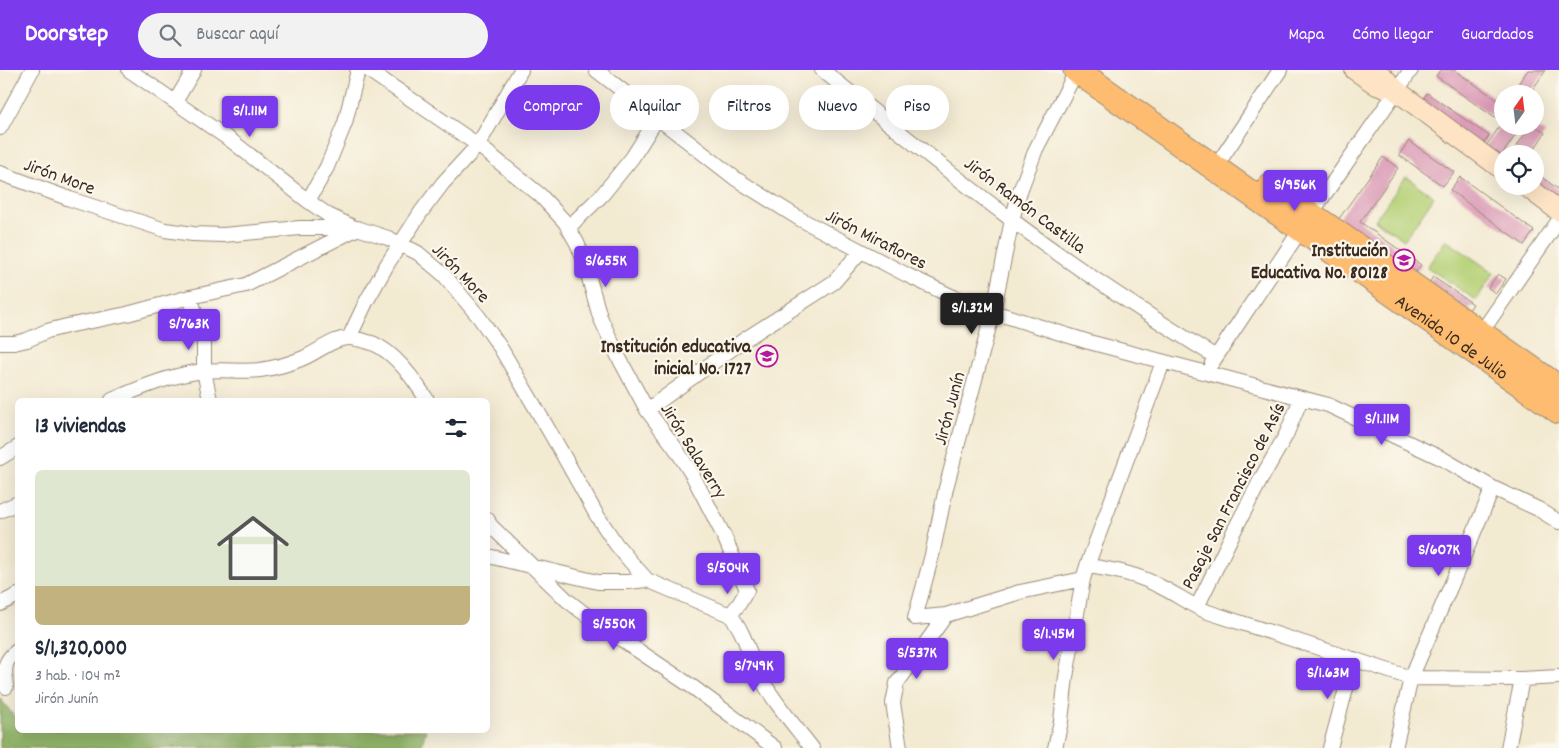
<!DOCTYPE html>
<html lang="es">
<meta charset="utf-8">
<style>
:root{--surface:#fff;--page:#f2f2f3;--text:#1f2937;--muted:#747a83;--line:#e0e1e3;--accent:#7c3aed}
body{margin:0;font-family:Dekko,sans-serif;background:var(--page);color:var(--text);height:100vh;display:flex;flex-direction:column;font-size:19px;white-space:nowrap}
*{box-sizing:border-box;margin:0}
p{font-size:16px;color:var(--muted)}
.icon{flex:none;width:28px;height:28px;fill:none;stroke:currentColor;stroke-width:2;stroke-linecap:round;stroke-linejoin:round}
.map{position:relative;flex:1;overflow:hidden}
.panel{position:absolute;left:15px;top:328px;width:475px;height:335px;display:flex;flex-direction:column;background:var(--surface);border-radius:8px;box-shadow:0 5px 20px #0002}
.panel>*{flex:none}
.top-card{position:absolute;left:505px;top:15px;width:475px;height:45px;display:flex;gap:10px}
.needle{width:32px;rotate:14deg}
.buttons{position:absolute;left:1494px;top:15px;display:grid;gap:10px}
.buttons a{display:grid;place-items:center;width:50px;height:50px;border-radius:50%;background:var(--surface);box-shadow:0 5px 20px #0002;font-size:25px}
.price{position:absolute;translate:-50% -42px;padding:0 11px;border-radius:5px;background:var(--accent);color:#fff;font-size:16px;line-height:32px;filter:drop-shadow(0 1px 2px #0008)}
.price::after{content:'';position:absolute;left:50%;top:30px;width:15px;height:11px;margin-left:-8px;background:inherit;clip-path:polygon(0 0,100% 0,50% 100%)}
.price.selected{background:#222;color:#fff}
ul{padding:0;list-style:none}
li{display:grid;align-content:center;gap:10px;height:265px;padding:0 20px}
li+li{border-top:1px solid var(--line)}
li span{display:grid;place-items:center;height:155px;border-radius:8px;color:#555}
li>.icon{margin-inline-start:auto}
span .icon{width:90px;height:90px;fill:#fffc;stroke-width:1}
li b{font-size:21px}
h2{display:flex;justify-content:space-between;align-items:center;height:60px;padding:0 20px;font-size:21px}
.pill{padding:0 18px;border-radius:22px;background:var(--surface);box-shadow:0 5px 20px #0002;font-size:18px;line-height:45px}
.pill.selected{background:var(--accent);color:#fff}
header{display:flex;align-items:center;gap:30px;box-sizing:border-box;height:70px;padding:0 25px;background:var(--accent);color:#fff}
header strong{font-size:24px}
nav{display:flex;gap:28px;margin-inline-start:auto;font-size:18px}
.search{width:350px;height:45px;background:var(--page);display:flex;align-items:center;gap:12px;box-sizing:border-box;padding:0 18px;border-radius:28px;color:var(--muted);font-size:19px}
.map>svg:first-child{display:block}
.green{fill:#b6d177;stroke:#787e4a}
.forest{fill:#90b368;stroke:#666e43}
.building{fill:#dc9cb7}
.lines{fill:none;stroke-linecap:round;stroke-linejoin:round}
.street-casing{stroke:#978a78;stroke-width:16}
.secondary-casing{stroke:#978a78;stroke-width:22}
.highway-casing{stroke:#978a78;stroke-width:27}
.street{stroke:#fff;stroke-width:14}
.secondary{stroke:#fee4c5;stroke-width:20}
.highway{stroke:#fdbc6f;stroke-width:25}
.labels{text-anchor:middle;stroke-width:4.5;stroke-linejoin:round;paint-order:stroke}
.street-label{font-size:19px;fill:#3b2a1e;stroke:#fbf7ec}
.poi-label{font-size:19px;font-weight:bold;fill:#3b2a1e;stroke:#fbf7ec;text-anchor:end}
</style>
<header>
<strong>Doorstep</strong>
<div class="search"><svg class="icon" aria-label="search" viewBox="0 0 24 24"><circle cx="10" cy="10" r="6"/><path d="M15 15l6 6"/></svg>Buscar aquí</div>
<nav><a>Mapa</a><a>Cómo llegar</a><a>Guardados</a></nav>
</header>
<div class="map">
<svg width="1559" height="678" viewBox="0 0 1559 678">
<rect width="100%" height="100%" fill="#fbf7ec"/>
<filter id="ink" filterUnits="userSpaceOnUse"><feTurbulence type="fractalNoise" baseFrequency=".02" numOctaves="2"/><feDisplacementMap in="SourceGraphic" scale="10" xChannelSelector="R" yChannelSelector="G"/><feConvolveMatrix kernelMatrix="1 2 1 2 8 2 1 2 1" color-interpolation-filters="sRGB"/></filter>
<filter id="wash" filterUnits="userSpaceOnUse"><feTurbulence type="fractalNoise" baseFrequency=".0096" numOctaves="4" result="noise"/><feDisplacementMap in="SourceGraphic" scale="20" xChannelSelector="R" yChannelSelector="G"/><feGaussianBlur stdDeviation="1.12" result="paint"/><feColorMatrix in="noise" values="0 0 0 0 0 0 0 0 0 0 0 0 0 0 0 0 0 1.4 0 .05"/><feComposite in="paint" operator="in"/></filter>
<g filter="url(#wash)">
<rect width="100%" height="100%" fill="#f3ead2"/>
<path class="green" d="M1406,107L1434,127L1404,170L1375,150Z
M1446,170L1494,203L1476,230L1427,197Z"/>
<path class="forest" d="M0,628L17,650L18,660H426L421,678H0Z"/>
<g id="blocks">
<path class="building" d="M1440,0H1454L1502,33V37L1495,48L1436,6Z
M1528,0H1546L1530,23L1518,14Z
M1427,23L1489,66L1480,78L1419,35Z
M1502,53V56H1522L1499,89L1484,79Z
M1530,56H1536L1545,63L1531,84H1515L1513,82Z
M1409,71L1454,102L1443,116L1399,85Z
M1383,87L1398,98L1360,152L1421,195L1410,210L1333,157Z
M1535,102L1559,120V133L1535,116Z
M1460,107L1534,161L1524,175L1450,120Z
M1498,204L1506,209L1496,223L1488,218Z
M1433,207L1473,234L1465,246L1425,219Z"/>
</g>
</g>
<g filter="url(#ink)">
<use href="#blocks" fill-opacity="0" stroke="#978a78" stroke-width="1"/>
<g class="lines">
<g class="street-casing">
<path id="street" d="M129,0L233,72L308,131L328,145L351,156
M368,0L478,75L540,125L565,152L577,173L583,187L600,247L618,286L647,340L676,379L693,406L724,466L747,520L739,534L730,545
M596,0L736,109L800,149L907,205L951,226L993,242L1089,272L1328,335L1443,389L1493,418L1538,439L1559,452
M822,0C885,50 947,101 1012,150C1077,199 1146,244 1216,287
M1077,0L1036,79L1020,121L1012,150L993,242L946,418L932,485L915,548L946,545L1020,522L1083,509L1087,496C1112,499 1137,504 1159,516C1176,524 1190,535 1208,542L1411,608L1522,609L1559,607
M175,32L194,0
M0,58L32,0
M1215,98L1280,0
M0,103L70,129L165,160L193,164L223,165L300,158H357L388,168L418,183L444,205L479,247L500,277L558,376L596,444L616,474L630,491L647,510L730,545C745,562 749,585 759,605C773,631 794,655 812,678
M308,131L327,97L345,53L358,0
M568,158L602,125L632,88L658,47
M190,227L204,268V301L210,330
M1478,267L1559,150
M349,268L366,232L388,193L421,142L443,113L478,75L521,0
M0,273H14L27,270L47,261L67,256L127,244L190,227L246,215L354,160
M1212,293L1311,144L1411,0
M112,330C142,317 171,305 203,301C222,299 242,302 260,300C274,298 289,294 301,289C317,283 332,268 350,268C354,268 360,270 365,271C391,276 414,309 427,330
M647,340L744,270L834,212L860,182
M0,388L18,377
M0,441L18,433
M488,450L490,455L567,530L594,551L694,618L775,678
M488,486L598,512H628L647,510
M1087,496L1163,292
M0,534L18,525
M1197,537L1235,459L1261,409L1286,365L1301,329
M6,617C5,599 2,592 18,580
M900,678L893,633L897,613L946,545
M1055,678L1061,651L1066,607L1083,509
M1330,678L1354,589
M1395,678L1411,608L1493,418
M1508,678L1522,609"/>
</g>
<g class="secondary-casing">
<path id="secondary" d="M1355,0L1377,15L1383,17
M1373,0L1383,7L1397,21L1502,99
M1526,116L1559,141"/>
</g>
<g class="highway-casing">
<g id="highway">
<path id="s1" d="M1076,0L1559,341"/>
<path d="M1270,116L1559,318"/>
</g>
</g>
<use href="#street" class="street"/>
<use href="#secondary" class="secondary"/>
<use href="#highway" class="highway"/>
</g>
</g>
<defs>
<g id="school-ring" transform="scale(1.125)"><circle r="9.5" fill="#fbf7ec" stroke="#b5179e" stroke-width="1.5"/><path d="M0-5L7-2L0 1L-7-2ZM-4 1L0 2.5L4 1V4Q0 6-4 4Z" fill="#b5179e"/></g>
</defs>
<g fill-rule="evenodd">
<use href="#school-ring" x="1404" y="190"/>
<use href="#school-ring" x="767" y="286"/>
</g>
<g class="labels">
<g class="street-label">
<text transform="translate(60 105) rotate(20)" y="7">Jirón More</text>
<text transform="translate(1026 134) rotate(37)" y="7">Jirón Ramón Castilla</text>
<text transform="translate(877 168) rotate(27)" y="7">Jirón Miraflores</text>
<text transform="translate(462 202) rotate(46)" y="7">Jirón More</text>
<text dy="7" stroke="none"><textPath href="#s1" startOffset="461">Avenida 10 de Julio</textPath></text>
<text transform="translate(948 338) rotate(-75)" y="7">Jirón Junín</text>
<text transform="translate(695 380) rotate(58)" y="7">Jirón Salaverry</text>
<text transform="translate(1232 425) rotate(-63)" y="7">Pasaje San Francisco de Asís</text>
</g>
<g class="poi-label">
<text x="1388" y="186">Institución<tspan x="1388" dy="22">Educativa No. 80128</tspan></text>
<text x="751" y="282">Institución educativa<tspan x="751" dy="22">inicial No. 1727</tspan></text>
</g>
</g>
</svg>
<div class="buttons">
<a><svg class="needle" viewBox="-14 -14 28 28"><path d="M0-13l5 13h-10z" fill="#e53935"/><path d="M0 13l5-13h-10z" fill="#747a83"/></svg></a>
<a><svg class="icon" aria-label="locate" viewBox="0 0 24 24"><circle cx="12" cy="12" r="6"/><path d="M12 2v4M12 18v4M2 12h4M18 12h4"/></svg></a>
</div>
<b class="price" style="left:250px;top:68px">S/1.11M</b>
<b class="price" style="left:1295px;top:142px">S/956K</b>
<b class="price" style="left:606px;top:218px">S/655K</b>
<b class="price selected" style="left:972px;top:265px">S/1.32M</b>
<b class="price" style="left:189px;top:281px">S/763K</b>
<b class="price" style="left:1382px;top:376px">S/1.11M</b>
<b class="price" style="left:1439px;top:507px">S/607K</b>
<b class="price" style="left:728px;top:525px">S/504K</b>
<b class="price" style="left:614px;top:581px">S/550K</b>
<b class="price" style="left:1054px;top:591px">S/1.45M</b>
<b class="price" style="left:917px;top:610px">S/537K</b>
<b class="price" style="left:754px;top:623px">S/749K</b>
<b class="price" style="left:1328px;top:630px">S/1.63M</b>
<div class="top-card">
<a class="pill selected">Comprar</a>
<a class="pill">Alquilar</a>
<a class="pill">Filtros</a>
<a class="pill">Nuevo</a>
<a class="pill">Piso</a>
</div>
<section class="panel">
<h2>13 viviendas<svg class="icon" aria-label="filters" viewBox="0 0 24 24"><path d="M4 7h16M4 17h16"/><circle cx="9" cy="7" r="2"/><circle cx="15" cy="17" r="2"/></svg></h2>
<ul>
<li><span style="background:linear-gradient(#dfe7d0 75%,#c2b280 0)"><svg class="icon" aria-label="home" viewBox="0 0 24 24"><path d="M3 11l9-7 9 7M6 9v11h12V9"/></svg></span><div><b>S/1,320,000</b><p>3 hab. · 104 m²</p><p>Jirón Junín</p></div></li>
</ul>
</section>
</div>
